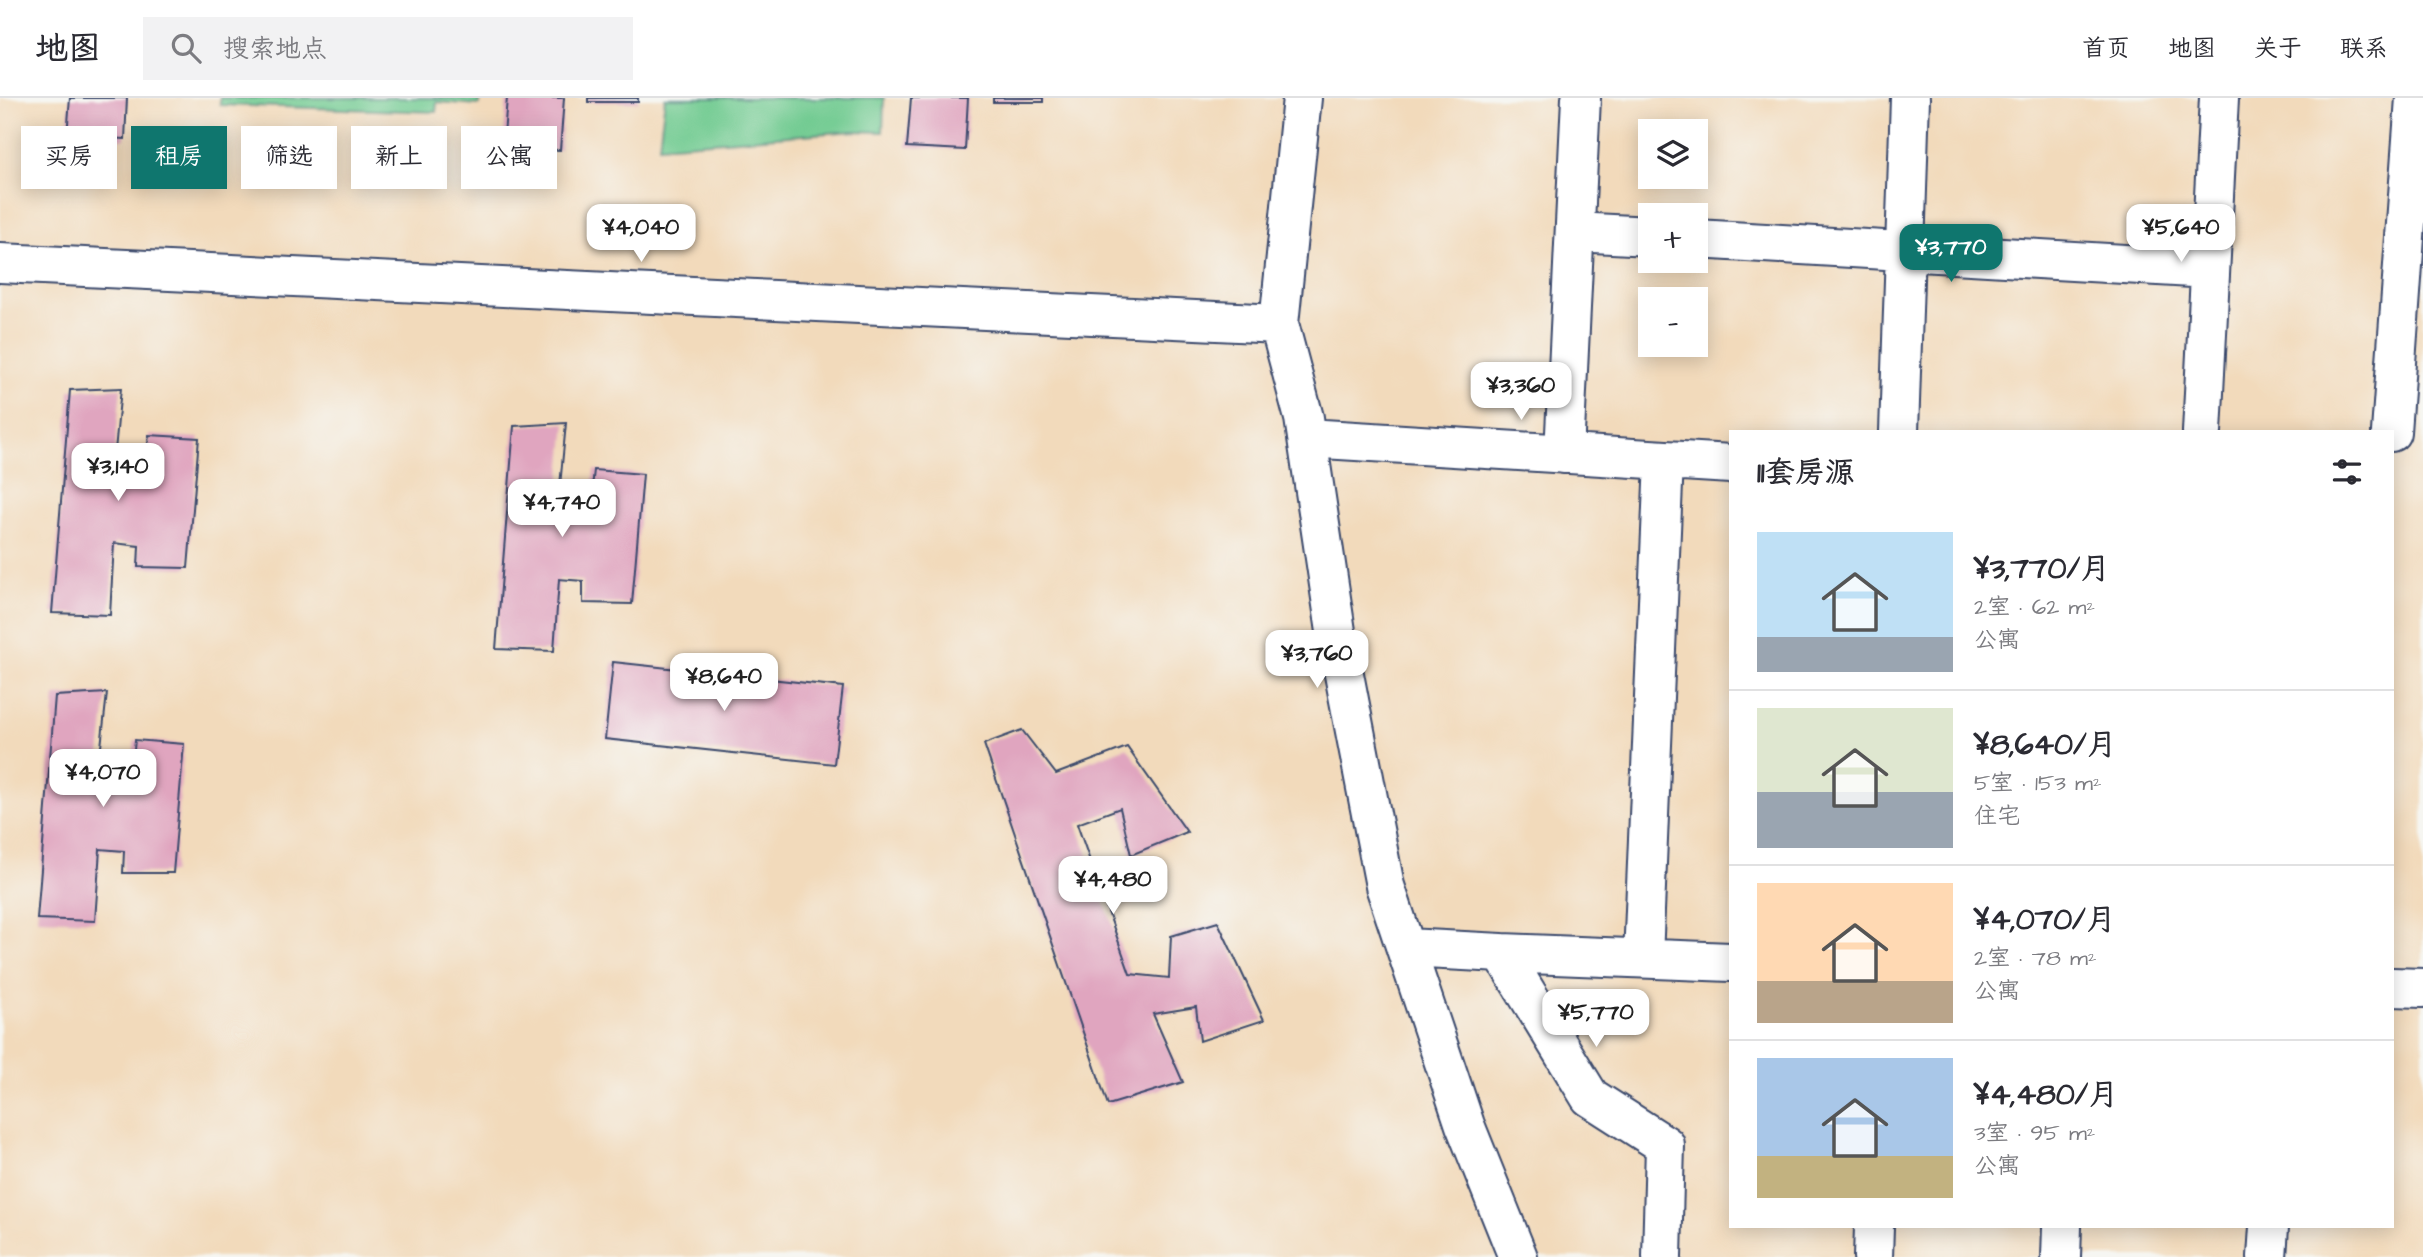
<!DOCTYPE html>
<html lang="zh">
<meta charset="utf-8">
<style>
:root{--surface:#fff;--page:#f2f2f3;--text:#2b2b33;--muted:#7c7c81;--line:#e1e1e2;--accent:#0f766e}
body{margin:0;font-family:"Architects Daughter","LXGW WenKai TC",sans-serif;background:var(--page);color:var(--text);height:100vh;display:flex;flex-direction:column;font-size:26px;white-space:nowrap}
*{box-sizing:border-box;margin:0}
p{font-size:23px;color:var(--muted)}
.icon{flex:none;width:38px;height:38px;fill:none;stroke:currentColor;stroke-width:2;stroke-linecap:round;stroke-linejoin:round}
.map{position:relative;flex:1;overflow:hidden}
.details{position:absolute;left:1729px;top:332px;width:665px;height:798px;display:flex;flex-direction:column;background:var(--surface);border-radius:0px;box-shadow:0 4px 18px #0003}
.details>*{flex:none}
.top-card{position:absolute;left:21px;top:28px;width:665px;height:63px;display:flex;gap:14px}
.fabs{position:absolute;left:1638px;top:21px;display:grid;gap:14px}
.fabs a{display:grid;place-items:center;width:70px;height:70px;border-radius:0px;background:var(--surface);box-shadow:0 4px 18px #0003;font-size:35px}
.price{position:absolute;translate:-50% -60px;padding:0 16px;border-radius:14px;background:#fff;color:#222;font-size:23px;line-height:46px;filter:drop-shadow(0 2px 4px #0008)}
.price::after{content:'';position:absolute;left:50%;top:42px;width:21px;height:16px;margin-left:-10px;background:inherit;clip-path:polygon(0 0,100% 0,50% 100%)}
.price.on{background:var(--accent);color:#fff}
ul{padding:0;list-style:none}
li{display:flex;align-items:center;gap:21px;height:175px;padding:0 28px}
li+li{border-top:2px solid var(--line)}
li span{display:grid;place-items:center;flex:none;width:196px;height:140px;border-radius:0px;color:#555}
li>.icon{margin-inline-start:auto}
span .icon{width:84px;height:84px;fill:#fffc;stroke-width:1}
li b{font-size:30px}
h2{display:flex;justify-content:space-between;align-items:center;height:84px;padding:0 28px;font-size:30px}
.tag{padding:0 24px;border-radius:0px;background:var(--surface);box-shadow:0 4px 18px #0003;font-size:24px;line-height:63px}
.tag.on{background:var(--accent);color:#fff}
header{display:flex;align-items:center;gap:42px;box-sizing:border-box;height:98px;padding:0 35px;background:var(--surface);border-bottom:2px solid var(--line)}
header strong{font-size:33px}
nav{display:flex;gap:38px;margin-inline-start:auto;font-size:24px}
.search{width:490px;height:63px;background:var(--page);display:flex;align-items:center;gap:18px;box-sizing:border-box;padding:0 24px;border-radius:0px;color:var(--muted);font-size:26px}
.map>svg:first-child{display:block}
.green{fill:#70ca90;stroke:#467c77;stroke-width:2}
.building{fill:#e0a5bf}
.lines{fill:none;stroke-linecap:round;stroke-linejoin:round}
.minor-casing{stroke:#3b496c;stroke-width:42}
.minor{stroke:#fff;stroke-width:38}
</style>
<header>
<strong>地图</strong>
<div class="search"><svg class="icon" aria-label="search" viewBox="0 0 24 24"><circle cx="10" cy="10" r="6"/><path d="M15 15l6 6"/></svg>搜索地点</div>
<nav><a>首页</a><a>地图</a><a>关于</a><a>联系</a></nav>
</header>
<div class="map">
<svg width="2423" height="1159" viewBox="0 0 2423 1159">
<rect width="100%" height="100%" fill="#f6f6f2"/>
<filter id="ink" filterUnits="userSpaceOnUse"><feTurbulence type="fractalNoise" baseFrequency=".0143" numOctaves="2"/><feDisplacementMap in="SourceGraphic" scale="14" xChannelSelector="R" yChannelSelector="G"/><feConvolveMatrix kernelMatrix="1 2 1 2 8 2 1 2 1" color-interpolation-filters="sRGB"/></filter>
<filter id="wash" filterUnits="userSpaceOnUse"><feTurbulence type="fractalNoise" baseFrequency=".00686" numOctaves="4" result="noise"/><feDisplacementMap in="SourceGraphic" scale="28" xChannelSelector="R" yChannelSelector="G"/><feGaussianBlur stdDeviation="1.57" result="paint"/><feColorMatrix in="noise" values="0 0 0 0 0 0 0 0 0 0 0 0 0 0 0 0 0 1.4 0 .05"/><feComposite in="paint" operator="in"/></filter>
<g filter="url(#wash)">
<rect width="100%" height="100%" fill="#f2dabb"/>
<path class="green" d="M220,0H479V7L437,4L436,14L220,7Z
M665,0H884L883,34L854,33L659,48Z"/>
<g id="blocks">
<path class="building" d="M70,0H127L125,41L67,38Z
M507,0H564L560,52L503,50Z
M588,0H638V4H588Z
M911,0H968L965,52L907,49Z
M993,0H1043V4H993Z
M121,290L115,353L147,354L149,337L199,340L188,470L138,469L139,448L114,445L110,517L52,515L70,292Z
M566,325L560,388L592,390L594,372L643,376L632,506L583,505V483L559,481L554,553L496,551L514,328Z
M613,564L843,589L834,666L605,641Z
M107,595L100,658L133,660L135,642L184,646L173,775H123L124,753L100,751L95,823L37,821L55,598Z
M1022,632L1056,676L1127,649L1187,734L1131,757L1120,710L1077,726L1130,876L1169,880L1171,838L1218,824L1264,922L1200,943L1196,909L1153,916L1183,984L1108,1007L984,646Z"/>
</g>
</g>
<g filter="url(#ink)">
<use href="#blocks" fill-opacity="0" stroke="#3b496c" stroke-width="2"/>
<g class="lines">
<g class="minor-casing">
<path id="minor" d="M1302,0L1279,226L1304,320L1337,540L1385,788L1465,1027L1518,1159
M1575,134L1650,138
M1696,141L2210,171
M0,165L1279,226
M1899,334L1910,0
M2202,334L2219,0
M2391,334L2415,0
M1307,340L1731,366
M1564,356L1581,0
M1406,850L1502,855L1590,999L1665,1047L1662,1159
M1502,855L1731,864
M1643,860L1664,362
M2392,889L2423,890
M1873,1159L1874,1129
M2061,1159L2062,1129
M2267,1159L2269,1129"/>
</g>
<use href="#minor" class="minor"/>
</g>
</g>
</svg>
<div class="fabs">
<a><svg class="icon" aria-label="layers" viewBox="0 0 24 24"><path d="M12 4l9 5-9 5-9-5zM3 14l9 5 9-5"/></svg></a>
<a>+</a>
<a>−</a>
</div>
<b class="price" style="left:641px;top:166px">¥4,040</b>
<b class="price" style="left:2181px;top:166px">¥5,640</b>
<b class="price on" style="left:1951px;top:186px">¥3,770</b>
<b class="price" style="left:1521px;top:324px">¥3,360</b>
<b class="price" style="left:118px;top:405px">¥3,140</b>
<b class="price" style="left:562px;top:441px">¥4,740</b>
<b class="price" style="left:1317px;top:592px">¥3,760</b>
<b class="price" style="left:724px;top:615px">¥8,640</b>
<b class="price" style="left:103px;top:711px">¥4,070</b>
<b class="price" style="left:1113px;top:818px">¥4,480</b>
<b class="price" style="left:1596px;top:951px">¥5,770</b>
<div class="top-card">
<a class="tag">买房</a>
<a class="tag on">租房</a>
<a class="tag">筛选</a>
<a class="tag">新上</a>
<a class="tag">公寓</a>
</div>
<section class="details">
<h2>11套房源<svg class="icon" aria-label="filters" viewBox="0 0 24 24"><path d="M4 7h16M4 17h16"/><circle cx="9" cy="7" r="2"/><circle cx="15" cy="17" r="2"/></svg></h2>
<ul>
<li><span style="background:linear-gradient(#bfe0f5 75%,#9aa5b1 0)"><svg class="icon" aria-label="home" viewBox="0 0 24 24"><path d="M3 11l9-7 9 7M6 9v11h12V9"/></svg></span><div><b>¥3,770/月</b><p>2室 · 62 m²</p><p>公寓</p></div></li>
<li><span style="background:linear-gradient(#dfe7d0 60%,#9aa5b1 0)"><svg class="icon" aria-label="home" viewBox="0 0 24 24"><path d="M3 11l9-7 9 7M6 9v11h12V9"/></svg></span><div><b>¥8,640/月</b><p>5室 · 153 m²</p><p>住宅</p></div></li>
<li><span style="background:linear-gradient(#ffd9b3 70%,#b9a48a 0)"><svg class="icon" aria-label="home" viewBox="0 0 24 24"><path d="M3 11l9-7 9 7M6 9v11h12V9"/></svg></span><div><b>¥4,070/月</b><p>2室 · 78 m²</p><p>公寓</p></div></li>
<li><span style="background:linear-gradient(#a9c7e8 70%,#c2b280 0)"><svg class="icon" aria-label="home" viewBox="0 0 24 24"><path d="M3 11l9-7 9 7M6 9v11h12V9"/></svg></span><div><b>¥4,480/月</b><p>3室 · 95 m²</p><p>公寓</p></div></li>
</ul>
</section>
</div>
